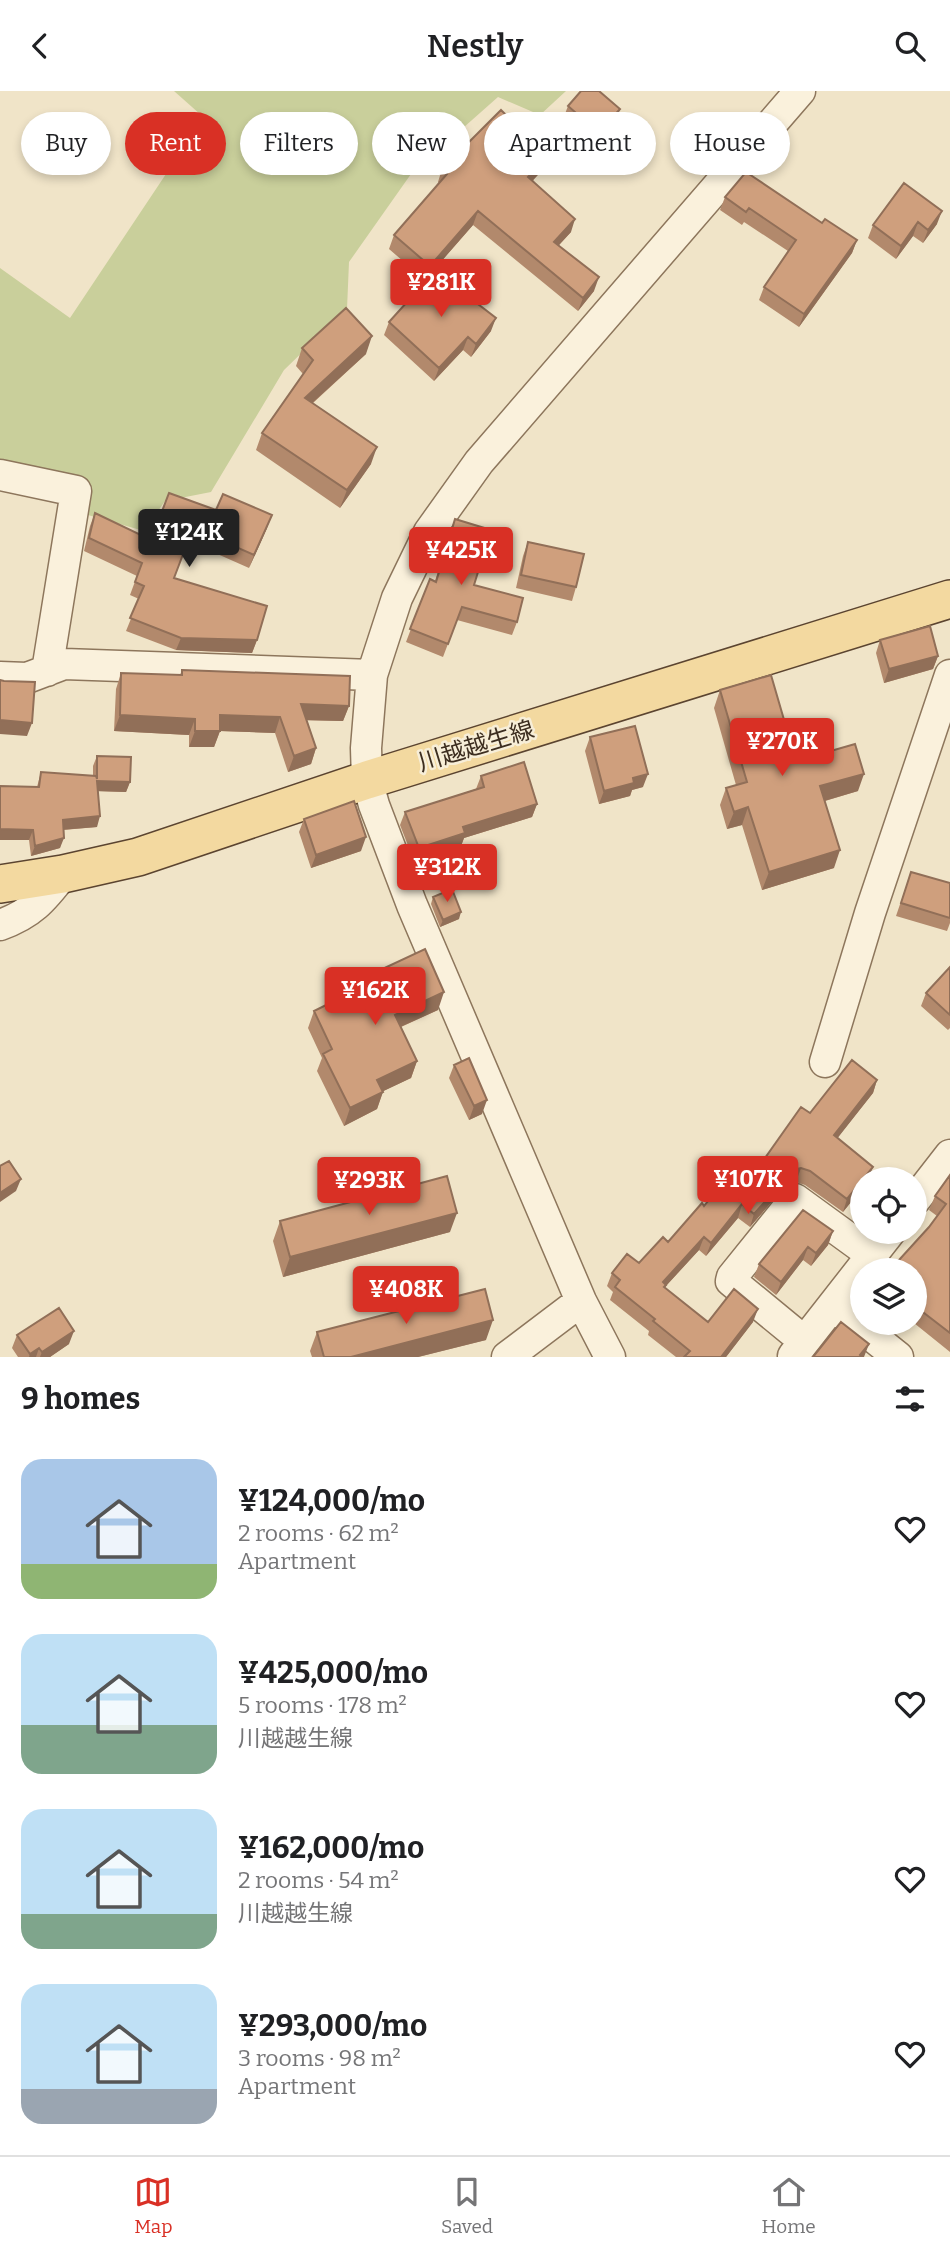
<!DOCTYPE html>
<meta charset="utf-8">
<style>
:root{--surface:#fff;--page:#f2f2f2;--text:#202124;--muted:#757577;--line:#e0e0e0;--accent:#d93025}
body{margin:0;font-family:Bitter,"Noto Sans JP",serif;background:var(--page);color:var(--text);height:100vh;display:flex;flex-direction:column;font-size:26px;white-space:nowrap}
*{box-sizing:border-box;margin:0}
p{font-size:23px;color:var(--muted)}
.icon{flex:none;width:38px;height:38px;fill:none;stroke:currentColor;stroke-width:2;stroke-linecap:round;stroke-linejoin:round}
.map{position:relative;height:1266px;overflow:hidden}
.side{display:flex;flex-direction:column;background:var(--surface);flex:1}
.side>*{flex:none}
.top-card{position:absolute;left:21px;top:21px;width:908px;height:63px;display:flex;gap:14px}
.controls{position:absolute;left:850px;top:1076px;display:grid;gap:14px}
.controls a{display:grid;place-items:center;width:77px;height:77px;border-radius:50%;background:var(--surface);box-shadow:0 4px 10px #0003;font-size:35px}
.price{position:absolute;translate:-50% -60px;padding:0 16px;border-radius:7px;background:var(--accent);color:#fff;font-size:23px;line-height:46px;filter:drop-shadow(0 2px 4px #0008)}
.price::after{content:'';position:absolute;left:50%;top:42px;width:21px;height:16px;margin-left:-10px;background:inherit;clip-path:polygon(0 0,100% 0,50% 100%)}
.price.active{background:#222;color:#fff}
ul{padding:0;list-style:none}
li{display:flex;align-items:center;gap:21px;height:175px;padding:0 21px}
li span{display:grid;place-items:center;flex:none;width:196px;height:140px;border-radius:21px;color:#555}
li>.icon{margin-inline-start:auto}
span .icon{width:84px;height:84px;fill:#fffc;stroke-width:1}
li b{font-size:30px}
h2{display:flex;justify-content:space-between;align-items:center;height:84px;padding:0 21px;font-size:30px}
.pill{padding:0 24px;border-radius:32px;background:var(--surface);box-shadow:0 4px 10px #0003;font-size:24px;line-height:63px}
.pill.active{background:var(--accent);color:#fff}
header{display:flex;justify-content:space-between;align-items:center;height:91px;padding:0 21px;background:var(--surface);font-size:32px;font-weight:600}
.menu{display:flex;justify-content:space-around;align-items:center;height:98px;border-top:2px solid var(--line);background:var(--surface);font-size:19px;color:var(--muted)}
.menu a{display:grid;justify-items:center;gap:4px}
.menu .active{color:var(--accent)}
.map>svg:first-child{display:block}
.green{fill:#c9cf9b}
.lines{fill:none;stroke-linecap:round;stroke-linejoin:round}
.minor-casing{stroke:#8d765c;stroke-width:33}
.major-casing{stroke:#5b4430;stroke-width:40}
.minor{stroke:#faf1dc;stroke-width:30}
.major{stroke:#f3d9a0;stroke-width:37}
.wall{fill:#b2896c}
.shaded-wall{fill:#916f58}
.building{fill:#cf9f7d;stroke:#916f58;stroke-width:2}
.labels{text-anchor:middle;stroke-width:5;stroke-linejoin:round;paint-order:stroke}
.street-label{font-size:24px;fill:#3d2e20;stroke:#f7eed8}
</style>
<header><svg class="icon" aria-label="back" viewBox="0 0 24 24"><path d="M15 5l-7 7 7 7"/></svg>Nestly<svg class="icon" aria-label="search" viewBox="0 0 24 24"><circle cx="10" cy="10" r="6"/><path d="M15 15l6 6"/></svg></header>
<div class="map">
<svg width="950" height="1266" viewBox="0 0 950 1266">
<rect width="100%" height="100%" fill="#f0e4c8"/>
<path class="green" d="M174,0H566L540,24L498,6L411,83L349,171L347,218L284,279L211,401L165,410L144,440L81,422L0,373V177L70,227L166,83L201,24Z"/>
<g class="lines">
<g class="minor-casing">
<path id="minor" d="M0,384L76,400L47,580
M0,586L27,587L64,573L372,584
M0,834C31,823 43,809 63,783
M825,971L870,822L950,584
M915,1109L950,1064
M833,1214L898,1266
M804,1250L731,1190L732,1186L795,1108L872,1164
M793,1265L890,1141
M507,1266L581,1210
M610,1266L581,1210L412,814L374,714L367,689L366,657L372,584L397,507L429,441L479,371L800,0"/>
</g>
<g class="major-casing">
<path id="major" d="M0,793L63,783L138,766L367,689L950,508"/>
</g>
<use href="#minor" class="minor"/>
<use href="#major" class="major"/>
</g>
<path class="wall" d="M568,15L620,18L615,32L594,55L563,28Z
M548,73L533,89L571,141L558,155L594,200L578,220L473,134L425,189L389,158L394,144L439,92L438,91L442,78Z
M904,92L937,133L923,152L913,145L896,168L868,147L873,134Z
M725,106L822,132L857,149L852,162L799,236L759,209L764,196L788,160L744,131L742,134L720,119Z
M389,231L491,240L471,266L463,259L434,290L384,244Z
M302,257L366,263L313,312L371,373L340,417L256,359L262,342L303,283L296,275Z
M169,402L267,437L249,477L188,450L174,487L257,549L252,562L176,559L126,540L139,508L130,504L137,485L84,460L90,435L95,422L151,449Z
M455,428L474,494L517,531L512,544L457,529L443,566L406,551L430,488L435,490Z
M528,451L576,496L572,510L516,497L523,465Z
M880,549L938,565L933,578L884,592L876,562Z
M182,579L349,615L343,630L307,629L316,657L311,673L288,681L275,642L220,640L214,656H189V644L114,640L116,598L121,582L180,584Z
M720,599L796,670L858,700L825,710L834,777L762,799L742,734L727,738L720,714L726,697L736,694L714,617Z
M590,646L643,696L632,699L630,705L599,713L585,660Z
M97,665L130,691L126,701L98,700L97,736L63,739L60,757L31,765L29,749H0V695L37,696L41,681L93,685V675Z
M481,685L537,713L532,726L464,747L461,755L414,770L400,734L405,721L476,698Z
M304,728L361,760L311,777L299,741Z
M911,781L950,792V832L947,840L896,825Z
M433,806L459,828L440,836L431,813Z
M950,876V937L948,939L921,915L926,902Z
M378,880L438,919L401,936L417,970L411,987L383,1000L377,1018L344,1035L317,980L322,967L308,937L314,920L374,891Z
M454,974L482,1023L469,1029L449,987Z
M877,989L873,1002L837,1047L863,1088V1096L843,1121L805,1094L796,1091L788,1092L750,1136L738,1127L706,1165L699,1159L665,1196V1197L708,1231H753L726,1266H676L648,1244L649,1240L610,1209L613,1201L607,1195L612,1182L639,1172L668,1151L735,1082L758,1077L810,1022Z
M950,1084V1261L914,1232H915V1180L929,1136L937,1125L929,1119L935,1105Z
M280,1130L450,1141L283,1186L273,1150Z
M833,1140L828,1154L811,1175L803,1169L776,1204L754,1186L759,1173Z
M317,1241L486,1249L418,1266H312L310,1260Z
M17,1244L69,1253L50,1266H18L12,1257Z"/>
<path class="shaded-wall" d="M620,18L615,32L594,55L599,42Z
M553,60L548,73L524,99L528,86Z
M478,120L473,134L425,189L430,175Z
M942,120L937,133L923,152L928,139Z
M575,128L571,141L549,165L554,151Z
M918,131L913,145L896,168L901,155Z
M857,149L852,162L799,236L804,223Z
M599,186L594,200L578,220L583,207Z
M496,227L491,240L471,266L476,253Z
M372,245L366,263L299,324L305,307Z
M468,246L463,259L434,290L439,277Z
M377,356L371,373L340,417L347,399Z
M272,424L267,437L249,477L254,464Z
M181,547L257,549L252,562L176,559Z
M938,565L933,578L884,592L889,578Z
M301,613L349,615L343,630L295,629Z
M120,624L195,628L189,644L114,640Z
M220,624L280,626L275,642L220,640L214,656H189L195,640Z
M0,629L32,632L27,645L0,643Z
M316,657L311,673L288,681L294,665Z
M648,683L643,696L632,699L630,705L599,713L604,700L633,687Z
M864,683L858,700L814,713L820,695Z
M97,690L130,691L126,701L93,700Z
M537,713L532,726L464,747L461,755L414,770L419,757L463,736Z
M748,716L742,734L727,738L734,721Z
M100,725L97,736L60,739L63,729Z
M0,738L33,739L29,749H0Z
M366,746L361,760L311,777L316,764Z
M64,747L60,757L31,765L35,755Z
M840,759L834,777L762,799L769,781Z
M461,821L459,828L440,836L443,829Z
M444,901L438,919L389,941L395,924Z
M417,970L411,987L371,1006L377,989Z
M877,989L873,1002L829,1058L834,1044Z
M383,1001L377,1018L344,1035L350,1017Z
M487,1009L482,1023L469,1029L474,1015Z
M873,1076L868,1088H863Z
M801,1077L796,1091L788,1092L750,1136L754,1123L793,1079Z
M21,1088L16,1100L0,1111V1102Z
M863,1089V1096L843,1121L847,1108Z
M742,1113L738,1127L706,1165L711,1152Z
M457,1122L450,1141L283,1186L290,1166Z
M833,1140L828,1154L811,1175L816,1162Z
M704,1146L699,1159L665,1196L661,1207L663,1191Z
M808,1156L803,1169L776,1204L781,1191Z
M758,1218L753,1231L726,1266H721Z
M493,1229L486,1249L418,1266H351Z
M74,1240L69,1253L50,1266H40L42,1261Z
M869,1253L864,1266H859Z
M39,1257L36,1266H29L30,1263Z"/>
<path class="building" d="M581,0H599L620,18L599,42L568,15Z
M501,19L517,35L522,30L553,60L528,86L575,128L554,151L599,186L583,207L478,120L430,175L394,144L447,83L442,78Z
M746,81L822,132L825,128L857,149L804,223L764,196L796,149L749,117L746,121L725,106Z
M904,92L942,120L928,139L918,131L901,155L873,134Z
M435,180L496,227L476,253L468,246L439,277L389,231Z
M346,217L372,245L305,307L377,356L347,399L262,342L313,269L302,257Z
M169,402L216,419L223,403L272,424L254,464L193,437L174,487L267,515L257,549L181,547L130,527L144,495L135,491L142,472L89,447L95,422L151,449Z
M455,428L491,439L474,494L523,507L517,531L462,516L448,553L410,538L430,488L436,491Z
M528,451L584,463L576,496L521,484Z
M930,535L938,565L889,578L880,549Z
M182,579L350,585L349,615L301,613L316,657L294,665L280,626L220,624V640H195V628L120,624L121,582L182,584Z
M771,584L796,670L855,653L864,683L820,695L840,759L769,781L748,716L734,721L726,697L747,691L720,599Z
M0,589L4,590L35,591L32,632L0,629Z
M635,635L648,683L633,687L634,692L604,700L590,646Z
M97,665L131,666L130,691L97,690L100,725L63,729L64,747L35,755L33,739L0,738V695L39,696L41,681L96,685L97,688Z
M524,671L537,713L463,736L465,742L419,757L405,721L484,696L481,685Z
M354,710L366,746L316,764L304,728Z
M911,781L950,792V827L901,812Z
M452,798L461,821L443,829L433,806Z
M425,858L444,901L395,924L417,970L377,989L383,1001L350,1017L323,963L332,958L314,920L381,887L378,880Z
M950,876V924L926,902Z
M469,967L487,1009L474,1015L454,974Z
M852,969L877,989L834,1044L873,1076L847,1108L810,1080L801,1077L793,1079L754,1123L742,1113L711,1152L704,1146L663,1191L666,1194L664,1196L708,1231L734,1198L758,1218L721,1266H684L690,1260L653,1230L655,1228L615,1196L620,1189L612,1182L627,1163L639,1172L663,1146L668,1151L702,1112L704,1115L732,1080L735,1082L746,1068L758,1077L801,1016L810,1022Z
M9,1070L21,1088L0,1102V1075Z
M950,1084V1242L915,1215V1180H889L929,1136L946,1113L935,1105Z
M447,1085L457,1122L290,1166L280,1130Z
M803,1119L833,1140L816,1162L808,1156L781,1191L759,1173Z
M485,1198L493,1229L351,1266H324L317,1241Z
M59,1217L74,1240L42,1261L39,1257L30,1263L17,1244Z
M841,1231L869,1253L860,1264L862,1266H813Z"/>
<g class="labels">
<g class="street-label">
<text transform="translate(476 655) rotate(-17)" y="8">川越越生線</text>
</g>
</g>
</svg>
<div class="controls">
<a><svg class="icon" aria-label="locate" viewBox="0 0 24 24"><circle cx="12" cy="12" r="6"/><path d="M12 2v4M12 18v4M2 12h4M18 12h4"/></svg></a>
<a><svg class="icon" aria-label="layers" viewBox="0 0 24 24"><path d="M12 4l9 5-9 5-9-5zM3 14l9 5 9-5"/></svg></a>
</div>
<b class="price" style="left:441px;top:228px">¥281K</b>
<b class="price active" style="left:189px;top:478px">¥124K</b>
<b class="price" style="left:461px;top:496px">¥425K</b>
<b class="price" style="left:782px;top:687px">¥270K</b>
<b class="price" style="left:447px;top:813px">¥312K</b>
<b class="price" style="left:375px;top:936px">¥162K</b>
<b class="price" style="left:748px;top:1125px">¥107K</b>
<b class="price" style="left:369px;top:1126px">¥293K</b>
<b class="price" style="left:406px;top:1235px">¥408K</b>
<div class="top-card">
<a class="pill">Buy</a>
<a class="pill active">Rent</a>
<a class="pill">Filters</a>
<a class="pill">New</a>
<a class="pill">Apartment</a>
<a class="pill">House</a>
</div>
</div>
<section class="side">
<h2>9 homes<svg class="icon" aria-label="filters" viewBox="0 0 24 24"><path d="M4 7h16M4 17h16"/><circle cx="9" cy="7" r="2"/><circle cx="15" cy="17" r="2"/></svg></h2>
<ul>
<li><span style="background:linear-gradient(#a9c7e8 75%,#8fb573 0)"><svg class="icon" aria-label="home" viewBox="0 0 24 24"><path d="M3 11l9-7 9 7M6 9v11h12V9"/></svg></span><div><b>¥124,000/mo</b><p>2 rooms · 62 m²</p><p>Apartment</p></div><svg class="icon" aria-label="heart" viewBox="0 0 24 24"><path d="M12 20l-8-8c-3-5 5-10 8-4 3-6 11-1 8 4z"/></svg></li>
<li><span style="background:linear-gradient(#bfe0f5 65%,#7fa58c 0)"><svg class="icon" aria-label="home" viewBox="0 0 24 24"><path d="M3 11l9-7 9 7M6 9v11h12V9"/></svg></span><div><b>¥425,000/mo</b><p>5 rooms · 178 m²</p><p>川越越生線</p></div><svg class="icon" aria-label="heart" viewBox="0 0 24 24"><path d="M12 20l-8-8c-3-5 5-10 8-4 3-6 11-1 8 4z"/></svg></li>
<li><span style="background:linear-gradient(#bfe0f5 75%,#7fa58c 0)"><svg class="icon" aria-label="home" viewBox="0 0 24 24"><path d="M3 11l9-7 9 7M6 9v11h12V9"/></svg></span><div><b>¥162,000/mo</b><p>2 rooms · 54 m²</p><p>川越越生線</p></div><svg class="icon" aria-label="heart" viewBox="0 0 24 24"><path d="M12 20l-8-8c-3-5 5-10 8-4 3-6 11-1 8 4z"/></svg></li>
<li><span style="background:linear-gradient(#bfe0f5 75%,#9aa5b1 0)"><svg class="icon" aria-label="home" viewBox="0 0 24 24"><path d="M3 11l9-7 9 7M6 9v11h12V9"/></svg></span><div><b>¥293,000/mo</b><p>3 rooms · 98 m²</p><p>Apartment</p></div><svg class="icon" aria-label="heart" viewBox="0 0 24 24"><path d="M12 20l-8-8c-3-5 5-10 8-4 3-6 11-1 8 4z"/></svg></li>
</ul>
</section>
<nav class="menu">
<a class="active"><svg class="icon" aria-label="map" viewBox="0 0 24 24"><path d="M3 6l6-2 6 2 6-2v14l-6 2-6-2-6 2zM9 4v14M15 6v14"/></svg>Map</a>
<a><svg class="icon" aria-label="saved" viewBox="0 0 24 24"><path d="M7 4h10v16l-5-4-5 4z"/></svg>Saved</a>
<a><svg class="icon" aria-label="home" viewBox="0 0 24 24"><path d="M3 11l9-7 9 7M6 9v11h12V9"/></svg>Home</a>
</nav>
